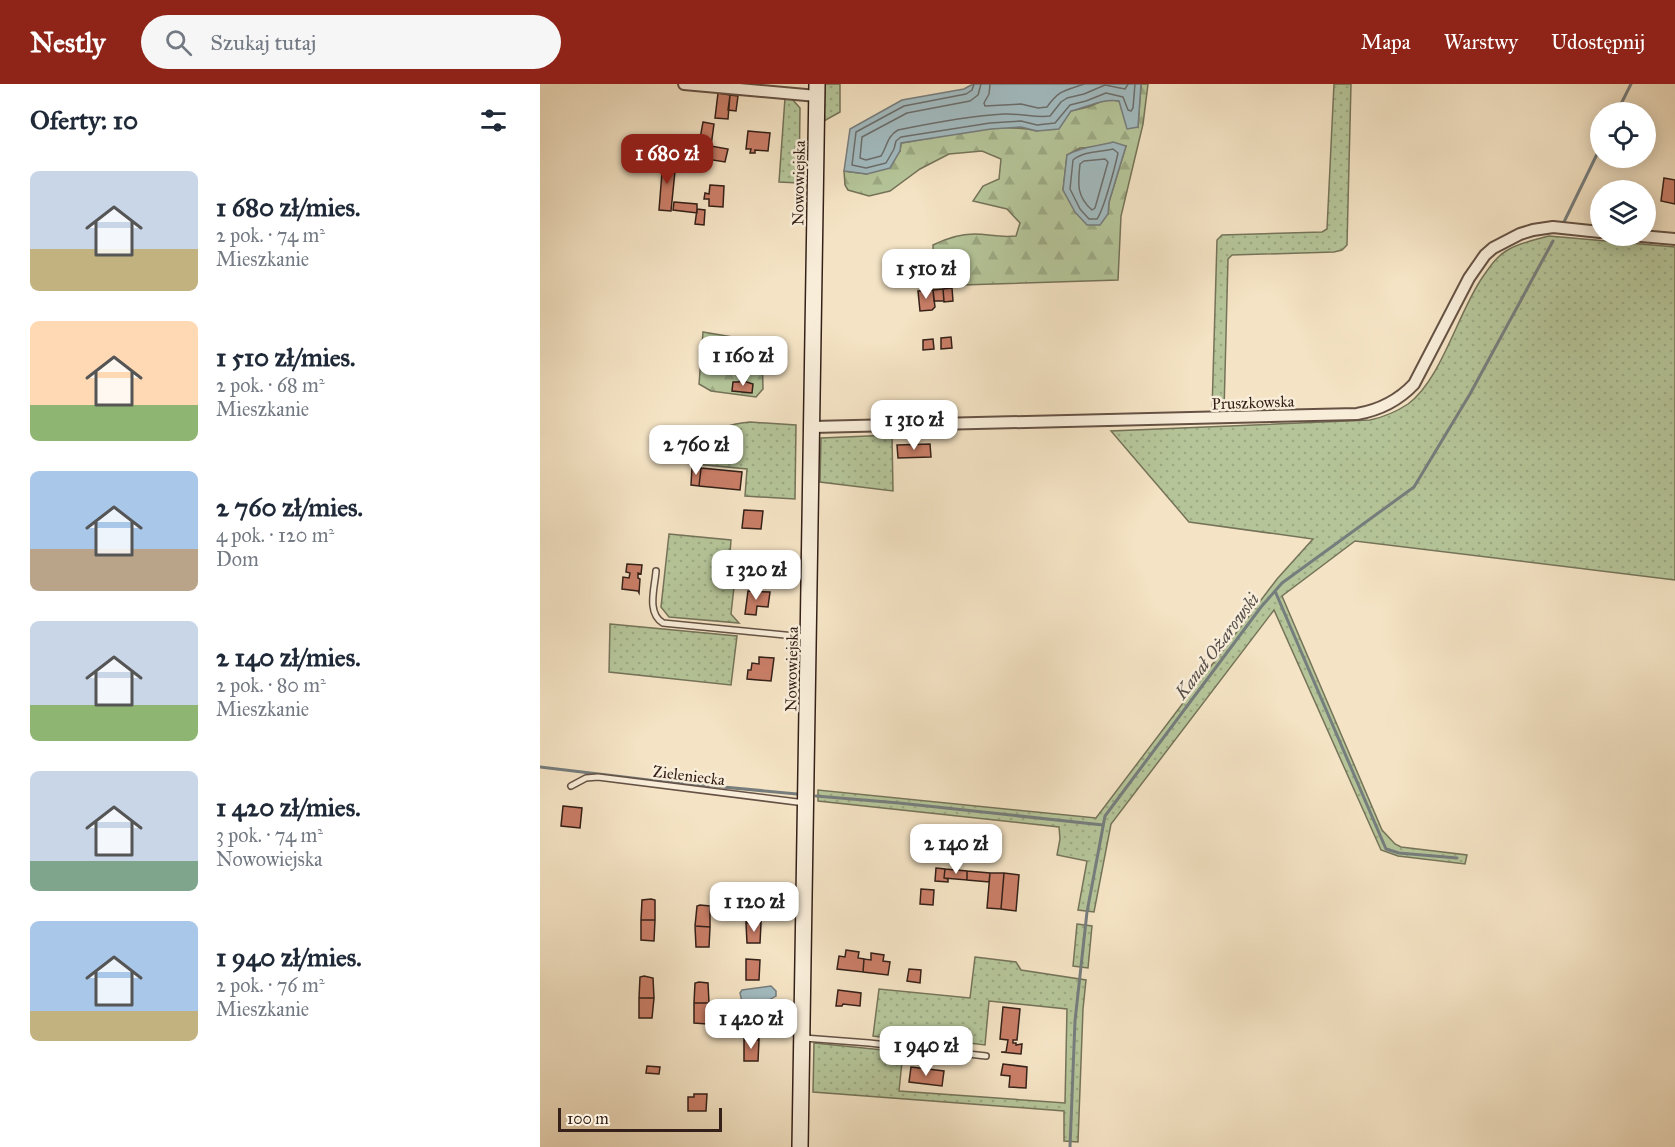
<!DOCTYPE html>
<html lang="pl">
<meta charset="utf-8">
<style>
:root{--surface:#fff;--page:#f6f6f7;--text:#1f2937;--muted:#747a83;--accent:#8f2418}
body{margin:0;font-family:"IM FELL Great Primer",serif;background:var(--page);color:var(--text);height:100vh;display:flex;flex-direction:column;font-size:22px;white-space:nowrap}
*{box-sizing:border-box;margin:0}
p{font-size:20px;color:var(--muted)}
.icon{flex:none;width:33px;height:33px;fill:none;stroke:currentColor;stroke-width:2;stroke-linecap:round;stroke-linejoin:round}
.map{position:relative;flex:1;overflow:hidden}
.details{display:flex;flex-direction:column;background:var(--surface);width:540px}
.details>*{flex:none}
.fabs{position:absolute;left:1050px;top:18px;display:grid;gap:12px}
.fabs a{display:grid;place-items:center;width:66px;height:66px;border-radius:50%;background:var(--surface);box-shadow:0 3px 15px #0003;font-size:30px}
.scale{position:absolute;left:18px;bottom:15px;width:164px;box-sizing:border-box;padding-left:6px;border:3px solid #352119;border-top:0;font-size:16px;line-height:21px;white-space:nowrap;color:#352119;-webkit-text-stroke:4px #f8edd9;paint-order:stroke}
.price{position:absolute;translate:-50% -51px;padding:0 14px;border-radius:12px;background:#fff;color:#222;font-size:20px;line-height:39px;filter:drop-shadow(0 2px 3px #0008)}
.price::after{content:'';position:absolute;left:50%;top:36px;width:18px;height:14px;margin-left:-9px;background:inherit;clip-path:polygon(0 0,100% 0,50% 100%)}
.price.on{background:var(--accent);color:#fff}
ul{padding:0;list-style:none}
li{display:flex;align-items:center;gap:18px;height:150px;padding:0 30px}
li span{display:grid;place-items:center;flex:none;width:168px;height:120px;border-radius:9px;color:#555}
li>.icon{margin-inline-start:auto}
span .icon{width:72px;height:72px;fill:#fffc;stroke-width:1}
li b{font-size:26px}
h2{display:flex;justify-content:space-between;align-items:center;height:72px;padding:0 30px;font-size:26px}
header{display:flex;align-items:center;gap:36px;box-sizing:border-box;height:84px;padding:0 30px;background:var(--accent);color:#fff}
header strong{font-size:28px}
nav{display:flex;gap:33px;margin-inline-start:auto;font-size:21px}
.search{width:420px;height:54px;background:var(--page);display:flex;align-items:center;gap:15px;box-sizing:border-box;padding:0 21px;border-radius:33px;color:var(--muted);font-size:22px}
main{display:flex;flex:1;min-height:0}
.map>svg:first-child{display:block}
.grass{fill:url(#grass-dots);stroke:#757359;stroke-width:1.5}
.forest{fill:url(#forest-firs);stroke:#757359;stroke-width:1.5;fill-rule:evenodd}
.water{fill:#a2bbc0;stroke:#767d7d;stroke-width:1.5}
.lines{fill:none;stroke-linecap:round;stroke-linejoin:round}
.shore{stroke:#6c6e6c;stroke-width:1.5}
.stream{stroke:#767d7d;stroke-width:3}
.building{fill:#c97e67;stroke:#352119;stroke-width:1.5}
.lane-casing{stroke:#655244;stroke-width:8}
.street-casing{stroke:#655244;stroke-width:14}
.secondary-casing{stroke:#352119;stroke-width:18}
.lane{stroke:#f8edd9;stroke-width:5}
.street{stroke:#f8edd9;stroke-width:10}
.secondary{stroke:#f8edd9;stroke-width:15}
.labels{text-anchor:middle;stroke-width:5;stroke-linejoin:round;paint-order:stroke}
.street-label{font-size:16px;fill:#352119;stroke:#f8edd9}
.water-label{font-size:18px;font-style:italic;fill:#564f4b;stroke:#f8edd9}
</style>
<header>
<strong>Nestly</strong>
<div class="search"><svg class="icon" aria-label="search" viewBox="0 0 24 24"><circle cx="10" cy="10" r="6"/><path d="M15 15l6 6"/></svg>Szukaj tutaj</div>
<nav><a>Mapa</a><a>Warstwy</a><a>Udostępnij</a></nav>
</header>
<main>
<section class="details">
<h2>Oferty: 10<svg class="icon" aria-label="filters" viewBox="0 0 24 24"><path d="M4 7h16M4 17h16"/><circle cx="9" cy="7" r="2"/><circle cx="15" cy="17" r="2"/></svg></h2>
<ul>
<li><span style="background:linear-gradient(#c9d6e8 65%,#c2b280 0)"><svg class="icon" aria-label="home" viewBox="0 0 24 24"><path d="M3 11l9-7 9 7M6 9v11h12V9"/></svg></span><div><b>1 680 zł/mies.</b><p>2 pok. · 74 m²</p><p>Mieszkanie</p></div></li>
<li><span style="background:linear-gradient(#ffd9b3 70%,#8fb573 0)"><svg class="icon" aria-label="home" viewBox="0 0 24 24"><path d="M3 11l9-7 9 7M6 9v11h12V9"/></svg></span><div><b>1 510 zł/mies.</b><p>2 pok. · 68 m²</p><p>Mieszkanie</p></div></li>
<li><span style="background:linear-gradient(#a9c7e8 65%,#b9a48a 0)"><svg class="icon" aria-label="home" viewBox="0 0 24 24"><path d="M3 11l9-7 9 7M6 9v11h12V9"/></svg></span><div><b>2 760 zł/mies.</b><p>4 pok. · 120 m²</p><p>Dom</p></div></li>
<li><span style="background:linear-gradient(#c9d6e8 70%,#8fb573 0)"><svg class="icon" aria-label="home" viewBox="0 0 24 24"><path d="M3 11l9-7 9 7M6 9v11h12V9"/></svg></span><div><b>2 140 zł/mies.</b><p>2 pok. · 80 m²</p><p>Mieszkanie</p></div></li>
<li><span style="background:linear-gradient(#c9d6e8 75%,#7fa58c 0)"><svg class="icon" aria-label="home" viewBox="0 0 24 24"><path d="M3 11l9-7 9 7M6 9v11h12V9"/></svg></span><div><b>1 420 zł/mies.</b><p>3 pok. · 74 m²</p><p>Nowowiejska</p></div></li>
<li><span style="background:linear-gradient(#a9c7e8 75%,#c2b280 0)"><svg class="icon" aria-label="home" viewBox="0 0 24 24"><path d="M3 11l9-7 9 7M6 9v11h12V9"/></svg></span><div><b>1 940 zł/mies.</b><p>2 pok. · 76 m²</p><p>Mieszkanie</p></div></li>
</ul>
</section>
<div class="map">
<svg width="1135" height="1063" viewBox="0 0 1135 1063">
<defs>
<pattern id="grass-dots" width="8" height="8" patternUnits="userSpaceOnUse" patternTransform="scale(1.5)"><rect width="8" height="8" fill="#b5c599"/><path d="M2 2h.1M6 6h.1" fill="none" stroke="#9ca983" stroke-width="1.8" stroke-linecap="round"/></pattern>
<pattern id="forest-firs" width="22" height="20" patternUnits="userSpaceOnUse" patternTransform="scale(1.5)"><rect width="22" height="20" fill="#b5c599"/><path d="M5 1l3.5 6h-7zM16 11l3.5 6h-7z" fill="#9ca983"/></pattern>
</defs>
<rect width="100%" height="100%" fill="#f4e3c4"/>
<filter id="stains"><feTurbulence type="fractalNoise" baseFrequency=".00333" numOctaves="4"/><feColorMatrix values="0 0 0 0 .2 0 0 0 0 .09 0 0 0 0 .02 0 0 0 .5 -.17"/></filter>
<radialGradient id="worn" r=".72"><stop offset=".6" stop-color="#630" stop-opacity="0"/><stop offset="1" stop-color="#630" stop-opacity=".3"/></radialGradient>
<path class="grass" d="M285,0H300V28L284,37Z
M794,0H811L807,161L802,166L794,168L692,171L688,175L684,327H672L677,156L682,151L782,148L787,145Z
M245,14L252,15L260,24L259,99L239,98Z
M1009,152L1135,163V496L815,457L742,512L842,746L855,760L861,763L927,771L925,780L858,772L841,766L734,526L571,740L554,828L538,826L547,777L517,771L520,755L519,743L278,717V706L556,734L737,495L773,455L649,438L571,347L830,336C844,333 856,328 868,320C901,296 918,229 942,194C949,184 955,174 966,167C978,159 994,156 1009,152Z
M210,338L256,341L255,415L205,412L207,385L145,379L149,371L168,363C178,342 189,340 210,338Z
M352,351L353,407L280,398L281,354Z
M129,450L191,456L188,494L198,495L194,503L191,530L199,539L129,533L121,523Z
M70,540L197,552L191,601L69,588Z
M537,840L552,842L548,884L533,882Z
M435,873L476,878L481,886L546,896L543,925L538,1058L524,1057V1027L273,1008L274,959L363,968L359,1007L525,1019L527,925L449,917L445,961L429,959L423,963L333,952L339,905L430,914Z"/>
<path class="forest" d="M601,0H608L603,40L581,132L578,196L422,201L394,199L393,161C405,155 420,150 434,150C450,150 458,154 476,152L480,139L467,125L433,117L443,102L459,95L461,75L442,67L409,70L380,85L350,107L329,112L308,106L305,101L304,87L327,90L360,67L361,59C401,53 458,37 497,47L531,27L548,23L567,15L579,17L598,43ZM586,62L569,118L568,130L530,117L523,106L527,71L540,64Z
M163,248L222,258L223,305L216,313L171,307L159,300Z"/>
<path class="water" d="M433,0H601L598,43L587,45L579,17C563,14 548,23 531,27L519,45L497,47L481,43L451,45L361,59L360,67L350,84L327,90L304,87L310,45L362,16L424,5Z
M573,58L586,62L569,118L568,130L560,141H547L535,128L523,106L527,71C543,62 556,63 573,58Z
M231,902L236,907V912C228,918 210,921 202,918L200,909L202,906Z"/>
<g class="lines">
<path class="shore" d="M434,0L432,6L426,10L364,22L316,48L312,81L326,84L346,79L354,65L356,57L361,53L450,39L481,37L497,41L515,39L530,21L546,17L566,9L583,13L588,26L591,27L593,24L595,0
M441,0L438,11L430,17L367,29L322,53L320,74L326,76L341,72C347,63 347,52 358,46C392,39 429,32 464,30C480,29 495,34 510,32L521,18L527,14L544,10L565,1L585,5L588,0
M450,0L449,10L444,19L445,22L481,20L498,24L507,23C520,5 525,7 544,0
M573,65L578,69C575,83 564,125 557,135H549L540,125L530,105L533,76C544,67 560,68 573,65Z
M565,75L568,78L555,124L552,126C536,112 538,99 540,80L544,77Z"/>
<path class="stream" d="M1077,28L1091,0
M1024,138L1060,64
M735,507L846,765L859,769L917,774
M0,683L109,696L257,710
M276,712L359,719L563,741
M530,1063L535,937L547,828L565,732L721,523L742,499L874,403L930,310L1013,157"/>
</g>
<path class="building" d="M178,9L190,11L188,35L175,34Z
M190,11L198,12L196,27L188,26Z
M163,38L174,40L171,62L159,60Z
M208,47L230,49L228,67L215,66V69H210L211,65H206Z
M137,56L188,65L185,78L135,70Z
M123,76L136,77L131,127L119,126Z
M1124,94L1135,96V120L1121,117Z
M170,101L184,102L183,123L169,122V115H164L165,109L169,110Z
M134,118L157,120V129L133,126Z
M157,125L165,126L164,141L155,140Z
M412,204L413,217L404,218L403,205Z
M403,205L404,217H394L393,206Z
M393,206L395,223L392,226L380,227L378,207Z
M411,253L412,264L401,265V254Z
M393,255L394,265L383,266V256Z
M200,296L213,300L212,309L192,307L193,298H199Z
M390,360L391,373L358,374L357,361Z
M152,383L161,384L159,402L151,401Z
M161,384L202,388L200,406L159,402Z
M204,426L223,427L221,445L202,444Z
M87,480L102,481L101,490L98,489V494L100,495L99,509L98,507L82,505L83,493L89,494L90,489L86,488Z
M208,507L230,508L228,523L217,522L216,531L205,530Z
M219,573L234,574L231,597L207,595L208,586H211L212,579L219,580Z
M23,722L42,724L40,744L21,742Z
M396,784L405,785L404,794L408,795V798L395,797Z
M405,785L427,787V796L404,794Z
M427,787L450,789L449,798L427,796Z
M450,789H464L461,825L447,824Z
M464,789L479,791L476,827L461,825Z
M381,805L394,806L393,821L380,820Z
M111,815L115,816V836H101L102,816Z
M208,818L221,819V839H206Z
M160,821L170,822V843L155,842L157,822Z
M101,836H115L114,857L101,856Z
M206,839H221L220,859H207Z
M155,842L170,843L169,863H156Z
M306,866L319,868L318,874L324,875L323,888L297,885L299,872L305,873Z
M331,869L344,871L343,877L350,878L348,891L323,888L324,875L331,876Z
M206,875L220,876L219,896H206Z
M369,885L381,886L380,899L367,897Z
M104,892L113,894L114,914H99L100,893Z
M159,898L168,899L169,919H154L155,899Z
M298,906L321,909L320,922L303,920L302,922H296Z
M99,914H114L112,934H99Z
M154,919H169L167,940L154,939Z
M463,923L480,925L477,956H473V959H476V961L482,960L481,970L461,968H466L468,956L460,955Z
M208,935L218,936L219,956H204L205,936Z
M204,956H219L218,977H204Z
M463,980L487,983L486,1004L469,1003L470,992L461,991Z
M107,982L120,983L119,990L106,989Z
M371,983L404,987L402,1002L369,998Z
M154,1010H167L166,1027H148V1013H154Z"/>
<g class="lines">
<g class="lane-casing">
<path id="lane" d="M116,487C115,503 106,529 123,539L265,553
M31,702L46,694L58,693L265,719
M264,954L329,959L446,972"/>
</g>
<g class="street-casing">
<path id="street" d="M144,0L277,12
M1101,152L1135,155
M273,343L817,330C840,326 858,317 874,300L929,194L945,171L953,164L980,150L993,146L1013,143L1060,148"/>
</g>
<g class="secondary-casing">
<path id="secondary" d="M260,1063L277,0"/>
</g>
<use href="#lane" class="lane"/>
<use href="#street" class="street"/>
<use href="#secondary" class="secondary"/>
</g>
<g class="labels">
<g class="street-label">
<text transform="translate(258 99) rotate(-89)" y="6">Nowowiejska</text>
<text transform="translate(713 318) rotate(-2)" y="6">Pruszkowska</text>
<text transform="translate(251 585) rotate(-89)" y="6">Nowowiejska</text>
<text transform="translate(149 691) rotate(7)" y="6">Zieleniecka</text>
</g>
<g class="water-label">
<text transform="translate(677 562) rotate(-53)" y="6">Kanał Ożarowski</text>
</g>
</g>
<rect width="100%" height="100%" filter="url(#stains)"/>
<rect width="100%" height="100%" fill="url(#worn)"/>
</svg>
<div class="fabs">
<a><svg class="icon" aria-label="locate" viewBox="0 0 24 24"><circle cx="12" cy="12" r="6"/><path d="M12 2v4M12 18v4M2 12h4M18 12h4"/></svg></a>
<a><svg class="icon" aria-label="layers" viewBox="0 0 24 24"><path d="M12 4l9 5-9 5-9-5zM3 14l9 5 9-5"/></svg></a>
</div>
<div class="scale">100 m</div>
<b class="price on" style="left:127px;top:101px">1 680 zł</b>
<b class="price" style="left:386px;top:216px">1 510 zł</b>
<b class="price" style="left:203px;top:303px">1 160 zł</b>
<b class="price" style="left:374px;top:367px">1 310 zł</b>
<b class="price" style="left:156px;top:392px">2 760 zł</b>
<b class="price" style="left:216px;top:517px">1 320 zł</b>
<b class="price" style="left:416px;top:791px">2 140 zł</b>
<b class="price" style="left:214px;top:849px">1 120 zł</b>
<b class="price" style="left:211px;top:966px">1 420 zł</b>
<b class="price" style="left:386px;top:993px">1 940 zł</b>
</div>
</main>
